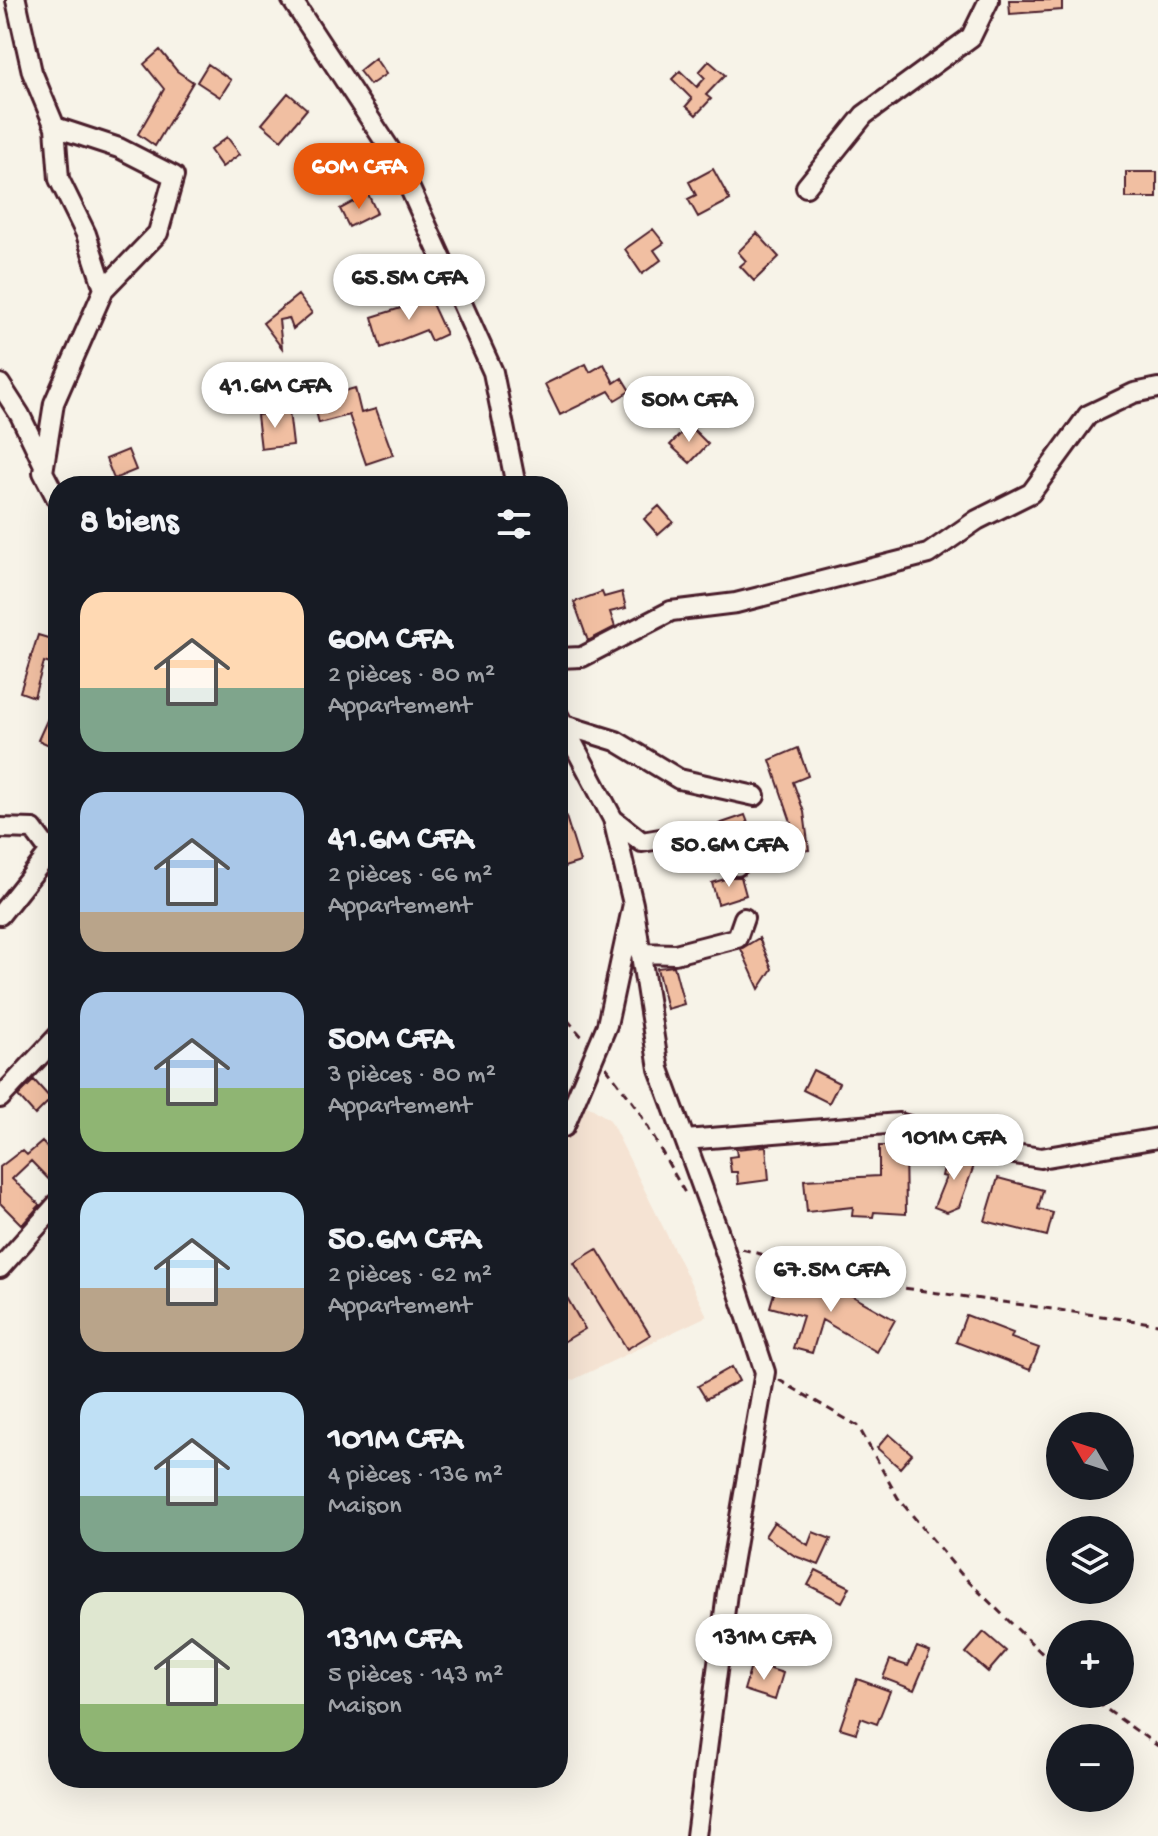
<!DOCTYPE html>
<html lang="fr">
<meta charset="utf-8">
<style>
:root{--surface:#171b24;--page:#20242c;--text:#f1f3f6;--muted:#9ea1a6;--accent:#ea580c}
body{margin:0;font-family:"Gochi Hand",sans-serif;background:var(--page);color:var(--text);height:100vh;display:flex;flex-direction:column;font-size:30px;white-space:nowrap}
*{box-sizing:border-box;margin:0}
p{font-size:26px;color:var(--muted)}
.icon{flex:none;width:44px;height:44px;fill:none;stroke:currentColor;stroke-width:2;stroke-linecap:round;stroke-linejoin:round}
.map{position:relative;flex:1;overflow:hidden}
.sheet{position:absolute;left:48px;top:476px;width:520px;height:1312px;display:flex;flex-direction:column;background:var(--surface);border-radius:32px;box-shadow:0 8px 32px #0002}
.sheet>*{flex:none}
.needle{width:52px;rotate:309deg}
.controls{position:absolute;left:1046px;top:1412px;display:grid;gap:16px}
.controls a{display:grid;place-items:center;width:88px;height:88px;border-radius:50%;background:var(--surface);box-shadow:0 8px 32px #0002;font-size:40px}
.price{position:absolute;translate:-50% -68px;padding:0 18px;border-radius:28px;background:#fff;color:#222;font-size:26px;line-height:52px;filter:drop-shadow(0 2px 4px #0008)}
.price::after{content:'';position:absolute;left:50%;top:48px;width:24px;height:18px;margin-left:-12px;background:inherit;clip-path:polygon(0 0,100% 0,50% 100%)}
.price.current{background:var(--accent);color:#fff}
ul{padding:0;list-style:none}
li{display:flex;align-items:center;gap:24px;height:200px;padding:0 32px}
li span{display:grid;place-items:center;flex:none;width:224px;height:160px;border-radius:24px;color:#555}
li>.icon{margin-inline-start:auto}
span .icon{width:96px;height:96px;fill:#fffc;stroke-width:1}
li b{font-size:34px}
h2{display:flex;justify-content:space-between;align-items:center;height:96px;padding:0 32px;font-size:34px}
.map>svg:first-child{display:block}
.built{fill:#f5e3d3}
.building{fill:#f1bfa2;stroke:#4a1f2b;stroke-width:2}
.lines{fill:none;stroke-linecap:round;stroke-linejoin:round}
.minor-casing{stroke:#4a1f2b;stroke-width:24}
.path{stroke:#4a1f2b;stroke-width:3;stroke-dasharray:8 6;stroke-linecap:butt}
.minor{stroke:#f7f3e8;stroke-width:18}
</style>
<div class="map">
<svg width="1158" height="1836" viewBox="0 0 1158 1836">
<rect width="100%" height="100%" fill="#f7f3e8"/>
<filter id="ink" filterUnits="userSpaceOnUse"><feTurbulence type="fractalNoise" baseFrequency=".0125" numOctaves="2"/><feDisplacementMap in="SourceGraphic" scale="16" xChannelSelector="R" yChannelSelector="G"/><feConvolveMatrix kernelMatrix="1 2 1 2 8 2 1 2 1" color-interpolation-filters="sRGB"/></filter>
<g filter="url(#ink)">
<path class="built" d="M558,1086L610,1120L707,1316L558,1387Z"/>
<path class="building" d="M1009,0H1062V10L1010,14Z
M160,50L177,71L193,82L155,146L138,134L164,89L144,64Z
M375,58L386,74L370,85L359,71Z
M709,61L725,75L706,95L711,99L696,115L686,106L692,99L672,79L680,71L697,87L705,78L699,72Z
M208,64L231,80L220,97L197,82Z
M288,93L307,109L281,140L262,124Z
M227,137L240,154L222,167L210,150Z
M713,169L730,200L698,217L688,199L696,195L689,182Z
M1126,172H1157V198H1126Z
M368,194L377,213L349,227L340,209Z
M653,229L664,243L654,250L661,260L642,274L625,249Z
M757,233L779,257L754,281L740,266L746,261L738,252Z
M427,293L446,334L431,341L426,330L381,348L372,317L414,304L412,300Z
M298,295L312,313L293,329L289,318L279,320L282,348L263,323Z
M586,364L590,372L604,364L614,383L622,378L630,391L615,400L609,391L560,415L545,384Z
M355,388L361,413L376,409L393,455L366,464L349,415L319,423L313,400Z
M289,411L293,445L261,449L257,415Z
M689,425L708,444L690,463L670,445Z
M128,450L136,470L114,479L106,459Z
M659,506L673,522L658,535L644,519Z
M602,592L604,597L622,592L626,608L610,612L615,627L588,641L574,602Z
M38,635L58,641V658L56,666L44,662L34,697L20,692Z
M58,696V749L38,740Z
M798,748L808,776L793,782L804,812L809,850L785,852L781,827L792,825L770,760Z
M558,801H561L580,862L558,869Z
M745,815L763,863L749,868L746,858L726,849L719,824Z
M731,877H741L746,895L718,904L712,883Z
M759,938L772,969L759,989L741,949Z
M674,966L684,1004L667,1009L657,968Z
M813,1070L839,1083L829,1103L803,1090Z
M34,1080L51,1099L35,1115L18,1096Z
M42,1142L58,1159V1189L31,1161L12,1179L40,1205L22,1225L0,1203V1167L22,1150L27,1155Z
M766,1146L769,1180L738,1184L737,1172H731L729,1157L737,1156L736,1149Z
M879,1146H905L906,1214L874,1212L873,1217L852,1216L853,1207L807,1212L804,1180L879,1176Z
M947,1154L976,1160L959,1207L947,1212L934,1207L946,1177L942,1176Z
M998,1178L1043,1190L1038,1209L1053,1213L1047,1236L985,1221Z
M597,1249L650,1335L627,1349L574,1263Z
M793,1270L806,1273L802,1291L825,1297L828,1292L834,1295L837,1284L851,1288L849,1294L895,1320L877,1352L822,1320L812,1353L793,1348L803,1316L770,1307L777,1283L789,1287Z
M558,1282L585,1329L558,1345Z
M966,1315L1013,1333L1011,1338L1039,1348L1030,1370L956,1342Z
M732,1367L739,1381L706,1399L698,1386Z
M889,1434L912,1454L900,1468L877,1448Z
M774,1522L808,1545L813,1532L831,1539L819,1565L795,1556L765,1536Z
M816,1570L850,1587L842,1602L808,1585Z
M984,1632L1006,1651L988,1672L966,1653Z
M917,1647L930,1652L914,1690L883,1678L890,1660L908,1666Z
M752,1663L783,1673L775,1700L744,1690Z
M857,1679L890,1691L877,1724L861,1718L856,1733L840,1728Z"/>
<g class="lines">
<g class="minor-casing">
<path id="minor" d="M16,0L32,72L55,127L59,179L86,234L104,289L54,403L43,472L58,501
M292,0L397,160L493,372L516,486
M55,127L119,148L174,176L158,233L104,289
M806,187L864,115L971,37L989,0
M0,384L20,415L44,465
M558,658L582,657L671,611L736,603L928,554L977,520L1031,493L1088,415L1134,393L1158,388
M558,715L613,819L633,904L607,1025L564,1127
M561,724L616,741L679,779L755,796
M613,819L642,842L666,838L737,866
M0,828L33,829L50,852L0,915
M633,904L659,1069L719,1233L765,1372L727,1593L696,1836
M640,953L675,954L737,938L744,918
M0,1098L58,1036
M685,1140L899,1123L980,1149L1041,1158L1158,1138
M0,1268L58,1203"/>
</g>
<path class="path" d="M558,1009L584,1039
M606,1067L637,1108L685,1193
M742,1249L861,1282L1158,1324
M779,1380L858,1426L898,1498L962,1575L1060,1671
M1085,1694L1158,1746"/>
<use href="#minor" class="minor"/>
</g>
</g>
</svg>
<div class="controls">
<a><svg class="needle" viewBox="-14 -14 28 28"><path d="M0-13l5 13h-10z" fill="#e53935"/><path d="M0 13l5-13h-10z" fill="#9ea1a6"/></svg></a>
<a><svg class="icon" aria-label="layers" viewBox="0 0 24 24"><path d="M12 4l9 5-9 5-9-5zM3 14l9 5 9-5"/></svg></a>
<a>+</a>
<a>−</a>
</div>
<b class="price current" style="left:359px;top:211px">60M CFA</b>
<b class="price" style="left:409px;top:322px">65.5M CFA</b>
<b class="price" style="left:275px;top:430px">41.6M CFA</b>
<b class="price" style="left:689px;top:444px">50M CFA</b>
<b class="price" style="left:729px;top:889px">50.6M CFA</b>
<b class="price" style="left:954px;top:1182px">101M CFA</b>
<b class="price" style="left:831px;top:1314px">67.5M CFA</b>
<b class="price" style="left:764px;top:1682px">131M CFA</b>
<section class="sheet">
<h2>8 biens<svg class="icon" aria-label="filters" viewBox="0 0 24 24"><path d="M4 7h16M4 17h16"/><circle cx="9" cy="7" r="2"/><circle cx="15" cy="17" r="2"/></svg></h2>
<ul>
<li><span style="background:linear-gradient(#ffd9b3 60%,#7fa58c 0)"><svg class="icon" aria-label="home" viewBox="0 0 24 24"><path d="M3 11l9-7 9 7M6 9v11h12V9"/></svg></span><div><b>60M CFA</b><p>2 pièces · 80 m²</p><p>Appartement</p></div></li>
<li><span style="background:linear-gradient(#a9c7e8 75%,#b9a48a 0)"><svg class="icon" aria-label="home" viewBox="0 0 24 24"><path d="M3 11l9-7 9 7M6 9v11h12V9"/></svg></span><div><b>41.6M CFA</b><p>2 pièces · 66 m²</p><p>Appartement</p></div></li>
<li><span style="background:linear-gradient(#a9c7e8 60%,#8fb573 0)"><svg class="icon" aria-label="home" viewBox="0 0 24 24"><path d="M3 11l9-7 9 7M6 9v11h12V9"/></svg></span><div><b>50M CFA</b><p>3 pièces · 80 m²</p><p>Appartement</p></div></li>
<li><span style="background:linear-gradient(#bfe0f5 60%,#b9a48a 0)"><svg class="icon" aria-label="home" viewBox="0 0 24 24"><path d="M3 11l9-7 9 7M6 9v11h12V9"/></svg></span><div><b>50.6M CFA</b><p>2 pièces · 62 m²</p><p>Appartement</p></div></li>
<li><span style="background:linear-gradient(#bfe0f5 65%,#7fa58c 0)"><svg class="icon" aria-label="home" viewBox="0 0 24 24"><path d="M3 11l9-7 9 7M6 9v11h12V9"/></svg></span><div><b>101M CFA</b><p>4 pièces · 136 m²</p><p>Maison</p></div></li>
<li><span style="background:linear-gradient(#dfe7d0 70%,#8fb573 0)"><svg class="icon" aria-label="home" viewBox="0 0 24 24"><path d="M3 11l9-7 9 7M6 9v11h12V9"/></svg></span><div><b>131M CFA</b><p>5 pièces · 143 m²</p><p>Maison</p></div></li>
</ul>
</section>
</div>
